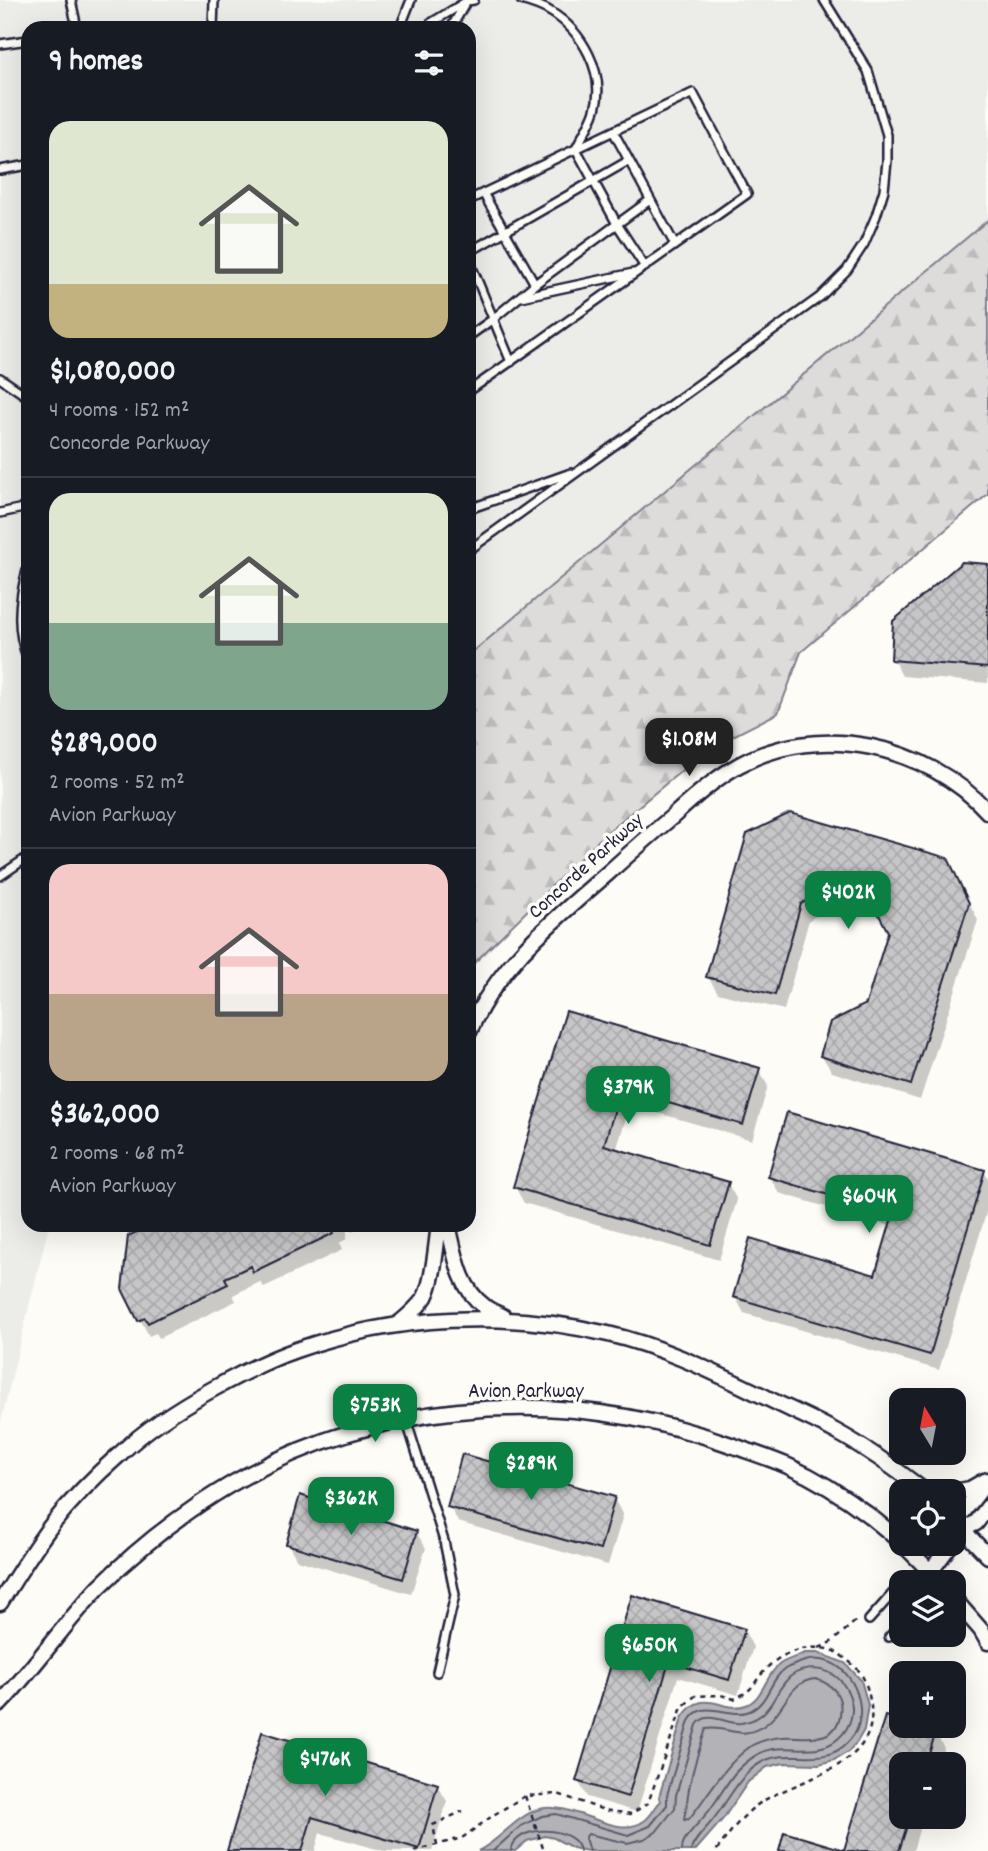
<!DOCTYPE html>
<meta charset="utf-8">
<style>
:root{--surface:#171b24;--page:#242831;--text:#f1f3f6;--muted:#9ea1a6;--line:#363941;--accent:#0b8043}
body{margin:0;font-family:Dekko,sans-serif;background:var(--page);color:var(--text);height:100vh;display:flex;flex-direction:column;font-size:26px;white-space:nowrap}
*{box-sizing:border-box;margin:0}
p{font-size:23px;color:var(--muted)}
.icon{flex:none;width:38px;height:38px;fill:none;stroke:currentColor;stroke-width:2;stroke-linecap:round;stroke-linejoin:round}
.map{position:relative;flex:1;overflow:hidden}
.panel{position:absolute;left:21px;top:21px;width:455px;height:1211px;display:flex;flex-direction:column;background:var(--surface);border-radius:21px;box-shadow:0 7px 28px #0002}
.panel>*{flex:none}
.needle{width:46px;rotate:350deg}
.fabs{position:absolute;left:889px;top:1388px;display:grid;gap:14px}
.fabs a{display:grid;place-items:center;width:77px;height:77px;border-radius:14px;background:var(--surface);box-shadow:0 7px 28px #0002;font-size:35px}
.price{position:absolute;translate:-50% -60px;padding:0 16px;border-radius:14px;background:var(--accent);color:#fff;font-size:23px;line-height:46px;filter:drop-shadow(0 2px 4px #0008)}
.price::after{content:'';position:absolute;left:50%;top:42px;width:21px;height:16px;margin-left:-10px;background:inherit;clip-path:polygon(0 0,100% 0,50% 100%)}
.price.selected{background:#222;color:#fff}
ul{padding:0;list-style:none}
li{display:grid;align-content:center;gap:14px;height:371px;padding:0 28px}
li+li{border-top:2px solid var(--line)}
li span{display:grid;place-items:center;height:217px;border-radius:21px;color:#555}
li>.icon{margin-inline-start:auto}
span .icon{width:126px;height:126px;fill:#fffc;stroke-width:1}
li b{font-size:30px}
h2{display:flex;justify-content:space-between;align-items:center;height:84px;padding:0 28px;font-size:30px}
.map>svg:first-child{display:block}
.built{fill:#ecece9}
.forest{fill:url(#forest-firs);stroke:#807f8b;stroke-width:2}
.water{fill:#b2b2b7;stroke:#787885;stroke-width:2}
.shadow{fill:#0003}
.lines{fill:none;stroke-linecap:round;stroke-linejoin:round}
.shore{stroke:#5c5c6d;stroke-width:2}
.building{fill:url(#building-cross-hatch);stroke:#22223b;stroke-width:2}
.service-casing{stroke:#22223b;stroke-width:12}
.minor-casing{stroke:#22223b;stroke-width:19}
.path{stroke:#22223b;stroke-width:2.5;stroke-dasharray:5 5;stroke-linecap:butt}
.service{stroke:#fdfcf7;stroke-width:7}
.minor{stroke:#fdfcf7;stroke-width:14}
.labels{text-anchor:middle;stroke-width:7;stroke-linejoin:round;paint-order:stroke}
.street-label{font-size:21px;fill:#22223b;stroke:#fdfcf7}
</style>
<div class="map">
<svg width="988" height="1851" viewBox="0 0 988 1851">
<defs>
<pattern id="forest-firs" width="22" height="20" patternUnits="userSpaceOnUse" patternTransform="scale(1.75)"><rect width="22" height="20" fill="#dddcdb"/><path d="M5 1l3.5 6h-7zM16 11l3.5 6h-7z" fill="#bdbcbd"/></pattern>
<pattern id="building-cross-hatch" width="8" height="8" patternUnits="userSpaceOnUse" patternTransform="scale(1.75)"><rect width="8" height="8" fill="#c6c6c8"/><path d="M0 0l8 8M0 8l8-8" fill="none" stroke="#aaaaad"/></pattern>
</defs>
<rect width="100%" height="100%" fill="#fdfcf7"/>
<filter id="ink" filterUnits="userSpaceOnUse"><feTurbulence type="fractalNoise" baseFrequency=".0143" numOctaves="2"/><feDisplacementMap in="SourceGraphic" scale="14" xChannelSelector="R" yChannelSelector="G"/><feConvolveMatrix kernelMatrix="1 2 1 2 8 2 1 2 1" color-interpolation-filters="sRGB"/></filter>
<g filter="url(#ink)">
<path class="built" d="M0,0H988V220L469,655V28H28V1225H49L0,1425Z"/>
<path class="forest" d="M988,220V494L801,652L778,713L709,748L604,835L469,968V655Z"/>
<path class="water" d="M805,1653H818L845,1663L861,1680L868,1705L864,1730L857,1742L848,1752L834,1760L819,1764L784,1763L767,1767L748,1782L723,1819L695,1851H588L573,1848L554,1838L545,1836L527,1841L515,1851H478C501,1840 515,1816 540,1809C572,1800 617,1841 644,1821C652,1816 654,1807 661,1801L659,1797L682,1718C702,1685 723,1714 746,1705C764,1698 765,1675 780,1664C787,1659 797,1657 805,1653Z"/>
<path class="shadow" d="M988,566V683L902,676L893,659Z
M748,835L956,877L978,920L920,1100L832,1072L822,1056L867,1006L889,932L880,913L844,900L809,920L784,1010L718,993L708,977Z
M567,1013L759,1070L768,1086L752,1140L630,1105L616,1151L728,1184L737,1200L719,1260L524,1203L515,1187Z
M984,1172L988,1178V1207L939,1370L744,1313L735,1297L876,1277L891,1226L779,1193L770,1177Z
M156,1225H355L354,1231L347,1230V1239L339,1243L342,1250L264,1287L260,1282L233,1295L236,1301L159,1338L156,1333L149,1336L124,1289Z
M614,1499L623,1515L608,1565L458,1522L449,1506Z
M416,1532L426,1548L411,1594L297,1560L288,1544Z
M633,1598L744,1630L753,1647L738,1695L678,1677L637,1812L587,1797L578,1781Z
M886,1718L901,1722V1726H912L935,1732L944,1748L939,1764H901V1816H923L913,1851H846Z
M263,1735L437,1785L447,1801L432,1851H384L320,1833L315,1851H229Z"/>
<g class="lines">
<path class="shore" d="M816,1679C825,1682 833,1686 837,1694C841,1700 841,1708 840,1715C835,1746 803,1735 782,1737C772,1738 759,1741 751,1746C724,1765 709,1794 689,1819L684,1820C684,1814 687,1809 687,1803C689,1779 698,1752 706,1729C728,1725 739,1742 765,1725C786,1711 787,1681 816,1679Z
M493,1851L521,1826L542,1816L556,1814L628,1835L650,1826L667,1805V1795L689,1721C703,1696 731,1721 752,1710C769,1701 770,1679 785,1669C790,1666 799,1663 805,1661C842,1651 868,1694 858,1726C856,1733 851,1739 846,1744C823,1767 791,1748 764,1761C741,1772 730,1798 715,1817C709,1826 692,1841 691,1851
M511,1851C515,1822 577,1826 580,1851
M589,1851L585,1838L588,1834L627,1843L644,1839L656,1832L675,1808L676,1795L697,1725C707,1709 727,1725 741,1723C747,1722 756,1719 761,1715C773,1706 776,1692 786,1681C797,1667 820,1666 834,1675C844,1682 851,1695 852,1707C853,1727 838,1745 818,1748C799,1751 779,1744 760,1753C752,1757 741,1766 735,1773C725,1785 718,1800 708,1812C701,1821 689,1832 684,1841C682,1845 682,1846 682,1851"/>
</g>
<path class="building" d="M962,562L988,564V668L891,660L893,621Z
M790,813L948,858L969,903L911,1085L820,1056L830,1022L866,1004L888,932L870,898L834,885L801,904L775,995L706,977L747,834Z
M566,1011L760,1068L743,1125L621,1089L604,1145L729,1182L710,1245L513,1187Z
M787,1112L985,1170L930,1355L733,1297L750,1238L875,1275L893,1214L768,1177Z
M152,1225H334L331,1226L334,1233L253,1272L251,1266L225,1278L228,1284L148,1323L145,1318L138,1321L122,1289L128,1236Z
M462,1454L615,1497L600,1550L447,1507Z
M300,1495L417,1531L403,1579L286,1544Z
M632,1595L745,1629L729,1680L669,1662L628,1797L576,1781Z
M885,1716L901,1720V1726H919L936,1731L926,1764H901V1816H910L899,1851H779L784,1832L844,1850Z
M262,1732L438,1784L419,1849L312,1817L302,1851H227Z"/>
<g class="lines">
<g class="service-casing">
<path id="service" d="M71,0L77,28
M521,0C532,3 542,6 551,12C582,31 606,73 595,110C591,123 582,136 576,149L617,224L645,267
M213,28L214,0
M400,28L411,0
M427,28L431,23L467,1L474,0
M451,28L465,4
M0,44L28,40
M613,131L675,245
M0,170L28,165
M483,193L535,284
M469,200L693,93L747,194L469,391
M469,252L628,161
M469,260L511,362
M521,297L633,273
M469,336L493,319L535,284L650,200
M0,378L28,397
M469,509L571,473
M0,513L28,507
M469,550L820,297L847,270L864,244L876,216L884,190L887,161V135L868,71L824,0
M28,567C19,597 15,629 28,659
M0,876L28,857
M406,1419L444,1541L455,1595L437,1672
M903,1582L908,1577L930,1572L928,1582
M869,1620L901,1584
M889,1637L901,1624"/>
</g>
<g class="minor-casing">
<path id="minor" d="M469,1032C497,965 554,920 608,873C629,854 650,835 672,817C693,798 714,779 739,765C820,721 927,745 988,812
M448,1225C455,1253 459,1288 484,1306C489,1311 497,1313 504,1317
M397,1325C407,1317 418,1308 425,1297C434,1281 436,1244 439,1225
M954,1492L970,1489L984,1481
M957,1524L988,1556
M962,1529L960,1516L988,1480
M954,1540L962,1529L976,1523L988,1507
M930,1572L951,1544
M954,1599L981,1630L988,1642
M0,1603C16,1577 32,1551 50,1527C71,1500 96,1475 121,1453C148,1427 180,1407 213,1389C240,1374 267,1360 296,1350C396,1315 505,1310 608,1334C664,1347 715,1373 767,1398C789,1409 813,1419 835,1431C866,1448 896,1469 924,1491
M0,1704C35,1667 64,1624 99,1587C130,1556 164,1528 201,1503C358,1398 555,1382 731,1445C750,1452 770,1458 788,1466C844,1491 899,1535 939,1582"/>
</g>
<path class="path" d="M819,1648L833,1641L858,1619
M525,1796L544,1851
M437,1845L433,1825L463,1811
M414,1851L462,1838L495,1814L525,1796L558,1794L604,1810L631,1814L648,1803L682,1707L695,1696L721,1695L734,1699C755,1689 751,1686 765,1670C781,1651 815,1641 838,1653C842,1656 847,1660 851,1663C863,1672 867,1685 870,1700C883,1766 805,1776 763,1801C743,1813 730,1833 716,1851"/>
<use href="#service" class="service"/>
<use href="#minor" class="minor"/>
</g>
</g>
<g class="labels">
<g class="street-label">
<text transform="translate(585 865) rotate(-42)" y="7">Concorde Parkway</text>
<text x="526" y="1397">Avion Parkway</text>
</g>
</g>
</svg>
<div class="fabs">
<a><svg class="needle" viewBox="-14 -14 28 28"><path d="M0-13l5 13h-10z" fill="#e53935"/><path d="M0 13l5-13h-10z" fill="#9ea1a6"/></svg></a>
<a><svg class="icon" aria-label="locate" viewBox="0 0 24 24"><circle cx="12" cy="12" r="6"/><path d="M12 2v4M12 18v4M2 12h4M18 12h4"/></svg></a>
<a><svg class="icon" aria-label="layers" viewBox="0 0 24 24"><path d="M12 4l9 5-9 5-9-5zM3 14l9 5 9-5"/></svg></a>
<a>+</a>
<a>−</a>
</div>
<b class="price selected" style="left:689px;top:778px">$1.08M</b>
<b class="price" style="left:848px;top:931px">$402K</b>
<b class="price" style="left:628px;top:1126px">$379K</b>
<b class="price" style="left:869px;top:1235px">$604K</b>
<b class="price" style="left:375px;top:1444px">$753K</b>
<b class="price" style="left:531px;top:1502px">$289K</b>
<b class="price" style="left:351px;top:1537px">$362K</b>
<b class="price" style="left:649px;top:1684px">$650K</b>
<b class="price" style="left:325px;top:1798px">$476K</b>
<section class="panel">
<h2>9 homes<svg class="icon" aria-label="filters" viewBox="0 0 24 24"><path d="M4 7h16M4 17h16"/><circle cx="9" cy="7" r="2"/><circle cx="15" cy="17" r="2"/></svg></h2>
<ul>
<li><span style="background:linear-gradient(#dfe7d0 75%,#c2b280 0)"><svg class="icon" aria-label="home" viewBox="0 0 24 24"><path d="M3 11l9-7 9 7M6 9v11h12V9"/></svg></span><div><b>$1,080,000</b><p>4 rooms · 152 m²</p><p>Concorde Parkway</p></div></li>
<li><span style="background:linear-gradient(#dfe7d0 60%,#7fa58c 0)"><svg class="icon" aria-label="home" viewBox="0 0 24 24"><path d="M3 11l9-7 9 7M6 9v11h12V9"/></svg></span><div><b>$289,000</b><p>2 rooms · 52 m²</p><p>Avion Parkway</p></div></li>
<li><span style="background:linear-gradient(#f6c9c9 60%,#b9a48a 0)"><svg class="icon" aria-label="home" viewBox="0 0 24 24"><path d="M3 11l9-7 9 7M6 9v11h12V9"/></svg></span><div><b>$362,000</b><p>2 rooms · 68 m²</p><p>Avion Parkway</p></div></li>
</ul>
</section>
</div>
